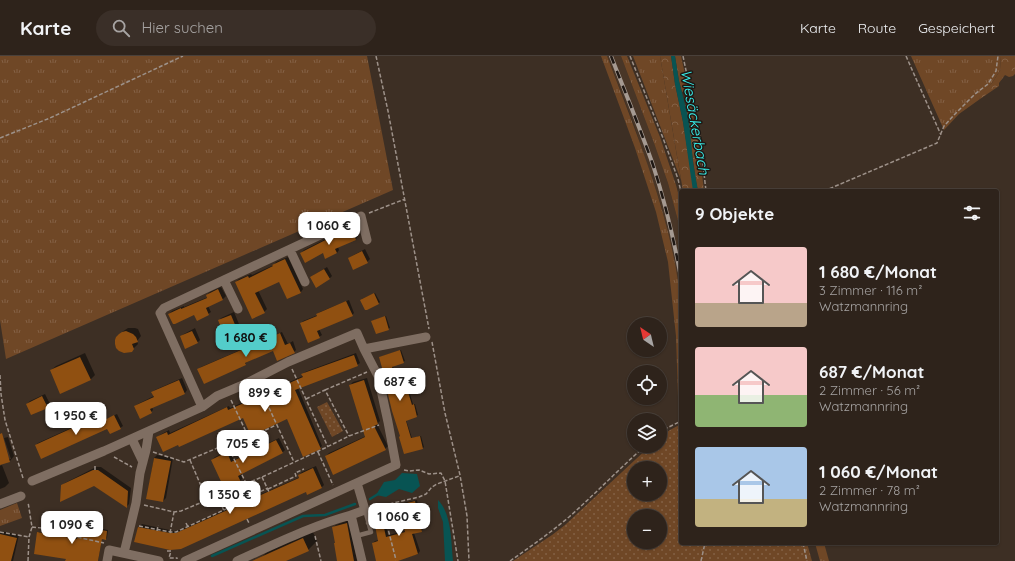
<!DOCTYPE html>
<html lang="de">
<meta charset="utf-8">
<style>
:root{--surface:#2e231b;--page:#3a2f28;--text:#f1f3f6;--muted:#a7a4a3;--line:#49403a;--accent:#53cdca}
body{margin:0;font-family:Quicksand,sans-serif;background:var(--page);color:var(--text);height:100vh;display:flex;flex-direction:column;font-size:15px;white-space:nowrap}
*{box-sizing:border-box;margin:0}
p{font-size:13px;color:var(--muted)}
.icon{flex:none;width:22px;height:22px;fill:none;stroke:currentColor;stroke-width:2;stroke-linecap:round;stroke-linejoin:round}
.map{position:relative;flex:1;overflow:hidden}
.details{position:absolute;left:679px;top:133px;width:320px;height:356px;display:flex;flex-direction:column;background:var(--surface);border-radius:4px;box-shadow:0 1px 3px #0004,0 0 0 1px var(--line)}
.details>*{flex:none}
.needle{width:26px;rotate:325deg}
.controls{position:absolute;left:627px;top:261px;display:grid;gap:8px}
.controls a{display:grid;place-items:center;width:40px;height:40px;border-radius:50%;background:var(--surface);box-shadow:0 1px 3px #0004,0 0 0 1px var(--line);font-size:20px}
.price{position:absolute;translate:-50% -34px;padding:0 9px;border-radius:8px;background:#fff;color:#222;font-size:13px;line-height:26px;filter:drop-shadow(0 1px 2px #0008)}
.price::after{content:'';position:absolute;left:50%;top:24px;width:12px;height:9px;margin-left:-6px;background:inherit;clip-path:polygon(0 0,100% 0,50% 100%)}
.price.on{background:var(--accent);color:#111}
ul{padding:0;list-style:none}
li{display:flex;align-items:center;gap:12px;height:100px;padding:0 16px}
li span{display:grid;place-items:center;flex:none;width:112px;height:80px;border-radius:4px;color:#555}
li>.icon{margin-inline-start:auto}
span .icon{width:48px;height:48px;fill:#fffc;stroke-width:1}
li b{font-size:17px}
h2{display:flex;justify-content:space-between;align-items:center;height:48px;padding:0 16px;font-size:17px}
header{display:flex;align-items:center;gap:24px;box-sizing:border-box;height:56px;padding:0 20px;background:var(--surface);border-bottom:1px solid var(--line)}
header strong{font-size:19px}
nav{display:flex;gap:22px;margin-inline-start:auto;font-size:14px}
.search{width:280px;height:36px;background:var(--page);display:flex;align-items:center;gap:10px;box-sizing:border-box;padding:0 14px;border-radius:22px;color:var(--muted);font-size:15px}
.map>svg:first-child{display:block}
.built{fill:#493627}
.grass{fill:url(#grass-tufts)}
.forest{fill:url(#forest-crowns)}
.park{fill:url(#park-dots);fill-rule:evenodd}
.water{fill:#085453}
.shadow{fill:#0007}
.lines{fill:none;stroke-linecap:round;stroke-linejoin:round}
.stream{stroke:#085453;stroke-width:2.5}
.building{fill:#905011}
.path{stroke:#9d9189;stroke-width:1.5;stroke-dasharray:4 2;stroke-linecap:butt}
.service{stroke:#7f6e62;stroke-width:4.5}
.minor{stroke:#7f6e62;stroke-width:9}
.rail-casing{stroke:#a59a92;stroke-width:4}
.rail{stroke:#1f1814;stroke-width:2.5;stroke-dasharray:8;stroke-linecap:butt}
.labels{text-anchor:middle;stroke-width:3;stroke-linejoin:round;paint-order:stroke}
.water-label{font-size:15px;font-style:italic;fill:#38f4f0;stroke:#1f1814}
</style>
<header>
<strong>Karte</strong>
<div class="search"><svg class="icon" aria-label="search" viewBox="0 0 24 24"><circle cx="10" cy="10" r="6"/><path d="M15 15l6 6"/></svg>Hier suchen</div>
<nav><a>Karte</a><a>Route</a><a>Gespeichert</a></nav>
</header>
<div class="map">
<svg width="1015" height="505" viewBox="0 0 1015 505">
<defs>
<pattern id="grass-tufts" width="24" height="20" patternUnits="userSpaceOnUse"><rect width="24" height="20" fill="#6f4726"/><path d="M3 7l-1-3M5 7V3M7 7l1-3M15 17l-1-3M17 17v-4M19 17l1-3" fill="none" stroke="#846145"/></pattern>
<pattern id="forest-crowns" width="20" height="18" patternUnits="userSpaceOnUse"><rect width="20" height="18" fill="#6f4726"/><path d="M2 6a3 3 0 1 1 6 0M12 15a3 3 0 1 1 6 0" fill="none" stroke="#846145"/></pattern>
<pattern id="park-dots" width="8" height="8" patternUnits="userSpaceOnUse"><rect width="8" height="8" fill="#6f4726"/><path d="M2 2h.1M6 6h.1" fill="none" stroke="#846145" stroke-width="1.8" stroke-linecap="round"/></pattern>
</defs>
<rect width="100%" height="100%" fill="#3d2f24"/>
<path class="built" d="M607,0H621L654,87L668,127L681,176V251L673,198L660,146L633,66Z"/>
<path class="grass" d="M0,0H367L393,134L6,303L0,264Z
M601,0H607C637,80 673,163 681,250C682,260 681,270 681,280C681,301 681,321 681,341H678L676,280L668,206L656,156L635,92Z
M621,0H627L660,81L676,129L681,148V176L668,127L654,87Z
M633,0H660L681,124Z
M911,0H1000L1001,13L992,27L979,40L980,43L959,58L944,74Z
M17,447L22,462L0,470V454Z
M815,487H824L829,505H820Z"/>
<path class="forest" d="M660,0H671L675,28L683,66L694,135H683Z
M675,0H681L688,32L686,34L682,36L679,25Z
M1000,0H1015V18L1013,20L1009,21L1005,19L999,27V30L980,43L978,40L992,27L1001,13Z
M685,49H691L698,85L704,135H698L696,125Z"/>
<path class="park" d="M327,346L343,375L332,381L317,351Z
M681,368V487H807L812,505H513L552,479L565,469L650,390H660V381L670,374ZM634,412H660V438H634ZM634,460H660V486H634Z"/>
<path class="water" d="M671,0H675L679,25L689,64L693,106L698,135H693L683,66L675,28Z
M402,417L417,418L420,430L412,437L399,433L386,441L376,439L384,426L395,424Z
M438,444C452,458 451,486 453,505H445L443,466L438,452Z"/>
<path class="shadow" d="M354,169L358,180L356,183L338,191L339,194L337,197L323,196L301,197L304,194Z
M365,193L370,203L367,206L349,202L352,200Z
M288,201L303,233L301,236L287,242L279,225L258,234L267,253L264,256L236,226L239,223L251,218L252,219L274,209L276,206Z
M327,211L332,220L329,223L314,219Z
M221,231L226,240L223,243L208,250L211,256L208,258H169L172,255L184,250V251L208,241L207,239L210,236Z
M375,237L380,246L379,247L362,243Z
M349,244L354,257L352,259L319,273L322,279L319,281L301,268L303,265L318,259V258L320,256Z
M234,256L239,268L236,270L224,276L219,265L221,262Z
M386,260L390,272L376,277L372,265Z
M128,272H135L138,273L141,280L137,285L138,288L131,295L122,276Z
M195,272L200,284L198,286L181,281L184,278Z
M282,276L288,288L293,285L296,294L294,296L273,294L247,306L245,308L198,314L201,311Z
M401,294L405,305L393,310L399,327L406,325L413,348H415L418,359L406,364L412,382L421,380L424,391L423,392L401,380L380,301Z
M85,297L95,319L90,324L51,314L56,310Z
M356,297L360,307L357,309L298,332L322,390L320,392L287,362L244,360L178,388L158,381L160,379L169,374L170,377L229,350L230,352L303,320V319L305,316Z
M182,322L187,334L185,337L152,351L153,354L151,356L135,350L138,348L154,340L153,336L155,334Z
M367,322L380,365L377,368L388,390L385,393L326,400L329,397L366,380L350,329L353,326Z
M45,338L50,348L47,351L27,348L30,345Z
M117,358L123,370L120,372L108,371L36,389L38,387L95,361L98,367Z
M8,381L14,400L10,405L0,408V383L9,403H11L4,382Z
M279,382L285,394L282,397L241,417L243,422L240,425L212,404L215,401L230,394L234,404Z
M157,399L173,402L166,442L163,445L147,442L154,402Z
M2,409L9,427L5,431L0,433V410Z
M316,410L324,429L322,431L306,435L180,492L135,486L139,471L142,468L174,475L180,474L300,421L299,419L302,416Z
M96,411H101L131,432L129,448L126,451L94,429L62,430L65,427Z
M417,444L423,473L421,475L414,477L420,495L418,498L394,505H377L373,487L375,485L379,484L376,470L379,467L385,466L388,479L406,475L400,449L403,447Z
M380,452L381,458L374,461L373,455Z
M349,464L357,505H338L335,487L336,486L333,472L336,469Z
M81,469L108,474L107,482L106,483L102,482L98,505H66L67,502L38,477L39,476L78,482L80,471Z
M312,474L317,485L308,494L283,505H253L263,500L271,492Z
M1,475L19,479L13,505H0V476Z"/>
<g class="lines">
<path class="stream" d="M370,443L378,438
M212,500L303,460L325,459L355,448"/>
</g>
<path class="building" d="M351,171L356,184L335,193L337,197L325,203L323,197L305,207L300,197Z
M362,195L368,207L353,214L348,202Z
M285,203L301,237L287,243L279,226L255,237L265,257L252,263L235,226L248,220L249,222L273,210L272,209Z
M324,213L330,223L316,232L310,221Z
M218,233L223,244L206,252L209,259L197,265L194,259L175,268H173L168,258L181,252V253L207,242L206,239Z
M374,237L379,248L367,254H365L360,244Z
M346,245L353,260L317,275L320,282L308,287L300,267L317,260L316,258Z
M231,259L236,271L223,277L218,264Z
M385,260L389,274L376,278L371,265Z
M126,275L133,278L136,281L138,286L132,288L134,293L132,296L124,297L119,295L116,292L115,288V284L116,281L119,278L122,276Z
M192,275L198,287L185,293L180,280Z
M280,277L285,289L290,287L295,297L277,305L273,295L245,307L246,309L204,328L197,313Z
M400,294L404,307L392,311L398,328L405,326L412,349L414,348L417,361L406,365L411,382L420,380L423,393L404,398L399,381L400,380L392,355L385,326H386L379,301Z
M354,299L358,310L295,334L321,393L303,401L287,363L251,380L243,362L179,391L178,389L163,396L156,381L167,376L168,379L227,351L228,354L303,321L301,318Z
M80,301L91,324L60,338L50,314Z
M179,324L185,338L150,353L152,357L140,363L134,350L154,341L151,336Z
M364,324L378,368L374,370L386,394L333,419L325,400L365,381L349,329Z
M42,340L48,352L31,359L26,348Z
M114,359L121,373L110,378L107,373L41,403L35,389L92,363L95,369Z
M2,377L10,406L0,409V378Z
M276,384L283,397L238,420L241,426L225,434L211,404L227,396L231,406Z
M154,402L171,405L163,446L146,443Z
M313,412L322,432L307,439L306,436L181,493L170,494L134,486L138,471L170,477H176L299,422L298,419Z
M93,414H98L128,435L127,452L94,430L60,446L61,429Z
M415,445L422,476L412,478L418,498L398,505H376L372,487L378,485L375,469L383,467L386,481L405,476L399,449Z
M347,467L354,505H337L334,487H335L332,471Z
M79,470L107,475L106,484L102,483L98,505H65L66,503L34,498L37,476L77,483Z
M0,478L17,482L11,505H0Z
M303,482L309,495L286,505H252Z"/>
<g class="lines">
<path class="path" d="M376,0L388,55L429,273
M630,0L663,82L678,123L681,136
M683,0L700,82L706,135
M906,0L941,79
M0,82L50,62L183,0
M824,135L937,87L944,70L954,59L975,38L988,28L996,15L998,0
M369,157L405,143
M432,286L445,357L460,419L467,460L469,505
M292,313L328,391
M0,319L1,338L5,364L23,422
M259,330L294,406
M325,334L367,316
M306,343L325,334L349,380
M231,344L249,382L228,391L246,427
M660,378L665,373L681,365
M249,382L276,369
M153,396L184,406L227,388L228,391
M318,396L333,429
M114,401L132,411
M190,404L207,444
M95,414V408
M404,414L409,415L419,414L429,418L441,417L445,425L458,505
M262,421L269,436
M233,433L240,448
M268,433L296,420L295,417L304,413
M244,443L268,432
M144,449L174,456L181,455L262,421L325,392L349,380L379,369
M382,449L384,457
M222,450L224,455
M372,452L419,441L426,438L432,431L437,428L459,420
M247,463L249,467
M186,467L188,471
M387,469L396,504
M139,470L171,476H176L239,447
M32,471L70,475L77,481L104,487
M157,475L158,469
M0,476L29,481
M170,477L174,456
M315,480L321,505
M803,487L807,505
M167,495H171L169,502H177V503
M28,505L29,481L32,471L28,446
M510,505C530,491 550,477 569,461C595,438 619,413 645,390
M701,505L705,487"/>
<path class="service" d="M368,467L385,463
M356,480L371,476L365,454"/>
<path class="minor" d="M290,194L305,226
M224,224L238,253
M364,293L426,281
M202,351L160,257L164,252L361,160L367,184
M132,383L143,406
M32,425L104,395L202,351L217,340L243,329L288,306L357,277L364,293L378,320L388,366L396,409L185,505
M357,427L365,454L351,459L362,505
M0,448L21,440
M124,497L136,447L140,417L146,394L149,375
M107,505L109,494L159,505
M237,505C275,488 311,470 351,459"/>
<g class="rail-casing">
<path id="rail" d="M611,0C625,36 640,72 653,109C665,146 674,184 681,222"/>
</g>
<use href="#rail" class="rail"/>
</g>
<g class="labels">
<g class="water-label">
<text transform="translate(695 66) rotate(80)" y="5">Wiesäckerbach</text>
</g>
</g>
</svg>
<div class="controls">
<a><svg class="needle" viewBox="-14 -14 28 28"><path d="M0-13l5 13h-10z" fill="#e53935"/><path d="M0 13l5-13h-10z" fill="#a7a4a3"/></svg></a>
<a><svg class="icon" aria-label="locate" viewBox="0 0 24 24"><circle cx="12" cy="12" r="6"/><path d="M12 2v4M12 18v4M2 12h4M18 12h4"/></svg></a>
<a><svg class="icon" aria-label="layers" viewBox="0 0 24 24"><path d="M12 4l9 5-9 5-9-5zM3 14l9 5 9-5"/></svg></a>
<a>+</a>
<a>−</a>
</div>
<b class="price" style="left:329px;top:190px">1 060 €</b>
<b class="price on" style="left:246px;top:302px">1 680 €</b>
<b class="price" style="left:400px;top:346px">687 €</b>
<b class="price" style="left:265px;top:357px">899 €</b>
<b class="price" style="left:76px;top:380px">1 950 €</b>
<b class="price" style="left:243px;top:408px">705 €</b>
<b class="price" style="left:230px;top:459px">1 350 €</b>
<b class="price" style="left:399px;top:481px">1 060 €</b>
<b class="price" style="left:72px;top:489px">1 090 €</b>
<section class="details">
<h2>9 Objekte<svg class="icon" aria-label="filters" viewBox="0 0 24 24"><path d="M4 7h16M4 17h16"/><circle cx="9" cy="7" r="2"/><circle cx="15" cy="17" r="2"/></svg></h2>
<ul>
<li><span style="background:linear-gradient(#f6c9c9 70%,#b9a48a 0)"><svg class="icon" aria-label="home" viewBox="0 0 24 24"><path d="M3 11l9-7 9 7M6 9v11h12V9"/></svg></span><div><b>1 680 €/Monat</b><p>3 Zimmer · 116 m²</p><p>Watzmannring</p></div></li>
<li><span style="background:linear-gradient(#f6c9c9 60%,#8fb573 0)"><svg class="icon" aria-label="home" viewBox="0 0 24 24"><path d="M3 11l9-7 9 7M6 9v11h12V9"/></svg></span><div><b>687 €/Monat</b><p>2 Zimmer · 56 m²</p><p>Watzmannring</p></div></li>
<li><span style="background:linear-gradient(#a9c7e8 65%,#c2b280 0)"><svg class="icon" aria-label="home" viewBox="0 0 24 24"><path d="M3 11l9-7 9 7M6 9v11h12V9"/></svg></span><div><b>1 060 €/Monat</b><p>2 Zimmer · 78 m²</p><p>Watzmannring</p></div></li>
</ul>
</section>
</div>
